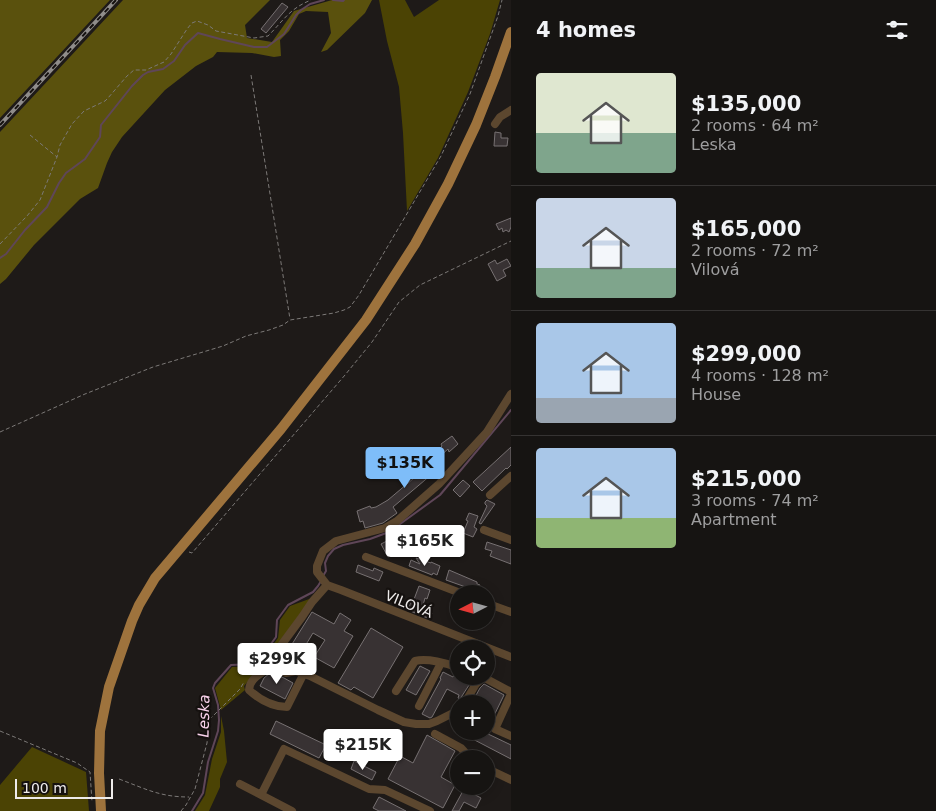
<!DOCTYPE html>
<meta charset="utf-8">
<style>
:root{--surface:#161412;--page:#232120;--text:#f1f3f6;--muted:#9e9e9f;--line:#353332;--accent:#7ebdf9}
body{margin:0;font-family:"DejaVu Sans",sans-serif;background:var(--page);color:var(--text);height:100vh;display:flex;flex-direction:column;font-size:19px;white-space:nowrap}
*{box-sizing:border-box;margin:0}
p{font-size:16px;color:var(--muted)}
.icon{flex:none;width:28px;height:28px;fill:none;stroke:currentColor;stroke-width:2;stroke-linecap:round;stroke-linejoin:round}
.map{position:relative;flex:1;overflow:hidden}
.panel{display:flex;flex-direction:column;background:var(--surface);width:425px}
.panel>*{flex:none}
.needle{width:32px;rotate:264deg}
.tools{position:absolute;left:450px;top:585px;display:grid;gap:10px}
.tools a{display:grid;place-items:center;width:45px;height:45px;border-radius:50%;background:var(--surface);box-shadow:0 2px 12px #0003,0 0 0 1px var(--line);font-size:25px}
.scale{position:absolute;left:15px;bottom:12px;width:98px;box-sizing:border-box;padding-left:5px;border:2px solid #eeebea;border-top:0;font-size:14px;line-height:18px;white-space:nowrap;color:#eeebea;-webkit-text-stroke:4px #15110f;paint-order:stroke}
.price{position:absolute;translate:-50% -42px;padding:0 11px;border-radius:5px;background:#fff;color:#222;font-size:16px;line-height:32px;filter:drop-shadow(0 1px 2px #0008)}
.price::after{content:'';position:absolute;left:50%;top:30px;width:15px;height:11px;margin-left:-8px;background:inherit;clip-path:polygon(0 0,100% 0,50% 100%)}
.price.selected{background:var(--accent);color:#111}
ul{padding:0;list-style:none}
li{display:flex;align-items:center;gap:15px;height:125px;padding:0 25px}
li+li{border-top:1px solid var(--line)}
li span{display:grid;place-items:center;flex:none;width:140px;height:100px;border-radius:5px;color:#555}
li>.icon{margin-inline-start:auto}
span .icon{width:60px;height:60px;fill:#fffc;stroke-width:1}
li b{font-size:21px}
h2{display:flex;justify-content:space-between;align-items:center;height:60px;padding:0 25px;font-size:21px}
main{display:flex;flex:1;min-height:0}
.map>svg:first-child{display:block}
.green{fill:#4b4304}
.forest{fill:#5a510d}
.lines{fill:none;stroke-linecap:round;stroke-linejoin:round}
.stream{stroke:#5f4658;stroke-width:2}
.building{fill:#383233;stroke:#777172}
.path{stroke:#7c7977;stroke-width:1;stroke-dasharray:4 2.5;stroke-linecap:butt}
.minor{stroke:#5c472f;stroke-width:8}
.major{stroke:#9e733d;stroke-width:10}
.rail-casing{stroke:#908d8b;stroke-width:4}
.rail{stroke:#15110f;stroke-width:2;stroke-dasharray:5.5;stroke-linecap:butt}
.labels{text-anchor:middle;stroke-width:4.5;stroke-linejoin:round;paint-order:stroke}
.street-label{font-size:14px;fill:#eeebea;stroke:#15110f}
.water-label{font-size:15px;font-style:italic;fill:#f9d2eb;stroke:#15110f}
</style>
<main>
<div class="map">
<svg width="511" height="811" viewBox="0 0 511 811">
<rect width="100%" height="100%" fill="#1e1a18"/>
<path class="green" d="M379,0H405L414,17L439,0H500L490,34L468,92L438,158L407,211L403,133L399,87L387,41Z
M312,598L267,658L244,686L245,690L221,710L215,688L232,667L254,666L267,658V653L278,638L280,620L290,606Z
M221,716L224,731L227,762L220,779V787L209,811H195L205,795L212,759L221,732Z
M32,747L86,772L89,811H0V785Z"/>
<path class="forest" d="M0,0H110L0,118Z
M123,0H270L245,25L247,38L272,42L294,11L332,0H372L365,13L327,50L321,52L331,33L328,12L306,11L299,14L289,31L280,40L281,56L274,57L252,53L217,52L213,57L196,66L165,90L122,137L112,152L107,163L98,188L80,199L34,245L6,279L0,284V132Z"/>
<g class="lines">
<path class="stream" d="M333,0L343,1L344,0
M0,258L6,254L25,230L47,207L59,183L66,173L85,159L100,137L101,125L132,86L143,75L148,72L163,69L174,61L185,45L198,33L220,39L254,47H267L284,34L296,15L301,10L310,4L324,0
M323,576L326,571L325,563L328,556L334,549L343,545L370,539L389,532L440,495L511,410
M192,811L203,793L208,762L218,731L219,720L218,705L213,688L215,683L231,665L253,664L265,658V652L276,637L277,620L288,605L313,592L318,586L321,581"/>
</g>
<path class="building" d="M282,3L288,7L266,33L261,29Z
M495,132L501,133V138H508L507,146H494Z
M511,218V227L509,232L506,230L503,232L502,228L499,230L496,224Z
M507,259L511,266L503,270L506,276L497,281L488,264L495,260L497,264Z
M452,436L458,444L449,452L448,449L438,458L444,464L393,507L397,513L383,523L365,528L363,521L360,522L357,511L370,506L371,508L376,507L388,500L427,467L424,463L430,457L428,454L432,451L434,454L442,446L441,444Z
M511,447V465L507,469L506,468L482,491L473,482Z
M463,480L470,486L460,497L453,490Z
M487,500L495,504L481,524L479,523L487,506L485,504V502Z
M469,513L478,516L474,527L477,529L473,537L463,533L468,521L466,520Z
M442,527L450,531L451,530L461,534L459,539L449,535L444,544L435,538Z
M406,534L412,544L400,551L399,550L388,557L381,544L387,541L389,544Z
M487,542L511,550V564L490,556L492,551L485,549Z
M416,558L431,563V562L440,566L437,575L433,573L432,575L409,566L411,560L420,564Z
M358,565L373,571L374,568L383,572L379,581L356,572Z
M449,570L477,582V584L480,585L477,591L446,580Z
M419,586L430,590L427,599L425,598L422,609L432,613L430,619L408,610L411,601L413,602Z
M312,612L334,624L340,613L351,620L344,631L353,636L334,668L314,657L325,640L313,633L299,656L289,649Z
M371,628L403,647L373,698L354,687L351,690L338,683Z
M420,666L430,671L416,695L406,690Z
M443,672L453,677L454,675L471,682L460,699L458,698L459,695L447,689L432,717L430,718L422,714L441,679L440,678Z
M270,673L284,678L293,683L285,699L260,686L264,678Z
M484,684L504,695L486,732V704L474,699L480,688Z
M276,721L326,745L319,758L270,734Z
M467,731H476L486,736V733L511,745V759L465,735Z
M427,735L455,751L441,777L455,785L443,808L388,779L400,756L413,763Z
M354,761L376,772L372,780L351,769Z
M464,789L481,798L476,808L464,802L459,811H452Z
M379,797L406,811H379L373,808Z"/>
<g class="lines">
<path class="path" d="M251,75L290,319
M30,135L57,157
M0,244L27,216L40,200L57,157L60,145L72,124L84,111L105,101L108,98L127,76L134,70H146L164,62L171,54L187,29L192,23L197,21L208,25L216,31L254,38L268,36C284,20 289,9 311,0
M0,432L85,394L153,367L223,346L246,336L269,330L283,325L290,320L334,313L344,310L350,307L359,295L441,156L470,94L498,16L502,0
M189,552L192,553L345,375L372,342L399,302L420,285L511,241
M258,666L275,646
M0,731L77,763L90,772L92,802
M119,779C146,789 160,797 189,797
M181,811L186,805L195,789L207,743L209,720L240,689L244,682"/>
<path class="minor" d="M495,124L500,117L511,110
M490,495L511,476
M484,530L511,540
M366,557L463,594
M327,585L317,572V566L323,551L336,541L385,528L397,521L439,484L487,432L511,394
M327,585L341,590L511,657
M486,603L511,612
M282,644L302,617L312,602L327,585
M304,673L287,707C272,707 260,700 249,690C250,677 261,675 269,667L286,673L296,671L310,676L378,710L404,722L416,724H429L437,721L459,710
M481,676L511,692
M396,691L415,661C427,658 447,663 459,668
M511,694L495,729L511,736
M464,704L476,684L484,677
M419,706L441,663
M435,734L461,748L471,759
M486,768L511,780
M240,784L292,811
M261,795L284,749L369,789L385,790L430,811"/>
<path class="major" d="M101,811L99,773L100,731L109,687L132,621L139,605L155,578L281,429L366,320L415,244L448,184L476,125L495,77L511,32"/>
<g class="rail-casing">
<path id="rail" d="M0,125L116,0"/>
</g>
<use href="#rail" class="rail"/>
</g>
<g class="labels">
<g class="street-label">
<text transform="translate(409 604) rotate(22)" y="5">VILOVÁ</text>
</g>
<g class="water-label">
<text transform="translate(204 716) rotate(-89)" y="5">Leska</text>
</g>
</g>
</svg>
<div class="tools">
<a><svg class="needle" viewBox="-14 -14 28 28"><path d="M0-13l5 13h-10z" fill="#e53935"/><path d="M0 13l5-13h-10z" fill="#9e9e9f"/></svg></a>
<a><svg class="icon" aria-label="locate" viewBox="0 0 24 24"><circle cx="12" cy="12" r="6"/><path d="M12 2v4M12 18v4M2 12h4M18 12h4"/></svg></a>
<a>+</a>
<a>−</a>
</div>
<div class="scale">100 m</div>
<b class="price selected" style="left:405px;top:489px">$135K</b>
<b class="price" style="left:425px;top:567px">$165K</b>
<b class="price" style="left:277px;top:685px">$299K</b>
<b class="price" style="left:363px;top:771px">$215K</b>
</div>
<section class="panel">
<h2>4 homes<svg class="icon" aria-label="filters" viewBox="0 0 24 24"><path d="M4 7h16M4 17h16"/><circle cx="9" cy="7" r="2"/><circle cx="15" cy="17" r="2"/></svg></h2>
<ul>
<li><span style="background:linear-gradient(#dfe7d0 60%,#7fa58c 0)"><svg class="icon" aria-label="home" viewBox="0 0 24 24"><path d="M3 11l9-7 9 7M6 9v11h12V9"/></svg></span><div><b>$135,000</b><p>2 rooms · 64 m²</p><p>Leska</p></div></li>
<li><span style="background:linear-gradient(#c9d6e8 70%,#7fa58c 0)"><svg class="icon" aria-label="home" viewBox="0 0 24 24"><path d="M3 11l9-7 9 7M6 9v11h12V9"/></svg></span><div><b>$165,000</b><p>2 rooms · 72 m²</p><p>Vilová</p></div></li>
<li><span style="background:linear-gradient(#a9c7e8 75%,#9aa5b1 0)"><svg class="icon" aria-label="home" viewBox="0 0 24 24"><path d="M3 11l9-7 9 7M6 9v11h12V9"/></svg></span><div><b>$299,000</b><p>4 rooms · 128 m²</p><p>House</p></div></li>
<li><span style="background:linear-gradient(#a9c7e8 70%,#8fb573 0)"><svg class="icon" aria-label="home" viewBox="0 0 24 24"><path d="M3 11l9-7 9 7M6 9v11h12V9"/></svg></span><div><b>$215,000</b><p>3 rooms · 74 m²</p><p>Apartment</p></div></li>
</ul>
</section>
</main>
